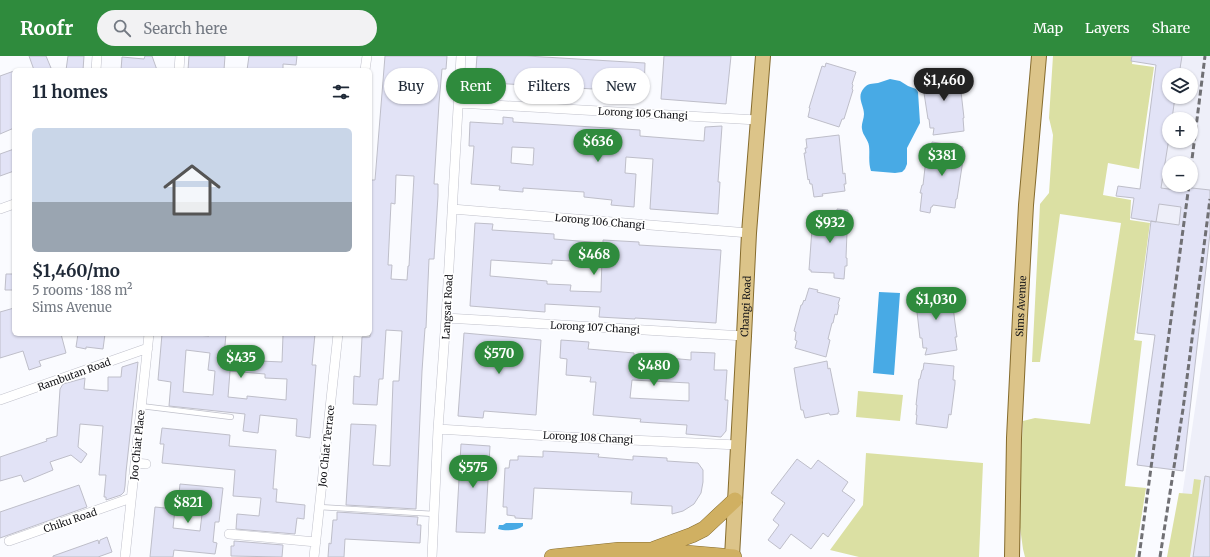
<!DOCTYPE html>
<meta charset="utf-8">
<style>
:root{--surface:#fff;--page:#f2f2f3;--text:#1f2937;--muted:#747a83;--accent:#2f8b3d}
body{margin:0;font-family:Merriweather,serif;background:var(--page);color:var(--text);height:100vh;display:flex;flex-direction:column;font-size:15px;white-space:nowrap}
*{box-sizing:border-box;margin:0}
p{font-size:13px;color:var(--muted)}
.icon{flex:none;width:22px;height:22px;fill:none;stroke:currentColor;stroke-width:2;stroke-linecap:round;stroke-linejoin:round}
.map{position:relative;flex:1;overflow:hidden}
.panel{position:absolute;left:12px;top:12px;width:360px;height:268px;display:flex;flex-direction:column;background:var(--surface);border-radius:6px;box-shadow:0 1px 3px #0004}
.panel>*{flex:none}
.top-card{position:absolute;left:384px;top:12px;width:380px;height:36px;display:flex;gap:8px}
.buttons{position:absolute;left:1162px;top:12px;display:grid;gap:8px}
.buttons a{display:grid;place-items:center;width:36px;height:36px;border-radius:50%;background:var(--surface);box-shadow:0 1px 3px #0004;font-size:20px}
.price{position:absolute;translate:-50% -34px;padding:0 9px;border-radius:14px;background:var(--accent);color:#fff;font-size:13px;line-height:26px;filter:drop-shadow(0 1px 2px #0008)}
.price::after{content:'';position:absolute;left:50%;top:24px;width:12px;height:9px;margin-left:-6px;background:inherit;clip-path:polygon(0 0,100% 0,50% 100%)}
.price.current{background:#222;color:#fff}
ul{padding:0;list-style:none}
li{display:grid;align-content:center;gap:8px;height:212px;padding:0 20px}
li span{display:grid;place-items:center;height:124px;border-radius:6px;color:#555}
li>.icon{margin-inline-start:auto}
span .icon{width:72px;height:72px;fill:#fffc;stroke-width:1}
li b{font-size:17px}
h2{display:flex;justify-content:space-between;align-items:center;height:48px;padding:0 20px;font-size:17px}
.pill{padding:0 14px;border-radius:18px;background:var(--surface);box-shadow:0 1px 3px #0004;font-size:14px;line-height:36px}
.pill.current{background:var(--accent);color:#fff}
header{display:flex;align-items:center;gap:24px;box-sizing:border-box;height:56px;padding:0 20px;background:var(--accent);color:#fff}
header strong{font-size:19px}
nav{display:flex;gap:22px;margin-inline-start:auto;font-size:14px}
.search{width:280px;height:36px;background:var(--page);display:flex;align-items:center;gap:10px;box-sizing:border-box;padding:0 14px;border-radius:22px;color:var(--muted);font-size:15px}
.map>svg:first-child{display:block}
.built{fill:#eeeff9;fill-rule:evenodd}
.green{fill:#dbe0a3}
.water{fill:#48aae5}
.building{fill:#e2e3f6;stroke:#bebec9;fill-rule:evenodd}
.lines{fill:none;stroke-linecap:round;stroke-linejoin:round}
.service-casing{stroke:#c0c1cb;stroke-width:6}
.minor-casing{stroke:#c0c1cb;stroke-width:10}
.primary-casing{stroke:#866c2e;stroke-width:16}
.trunk-casing{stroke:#866c2e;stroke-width:16}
.service{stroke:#fff;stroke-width:4.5}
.minor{stroke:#fff;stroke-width:9}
.primary{stroke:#dcc489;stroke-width:14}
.trunk{stroke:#d0b062;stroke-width:15}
.rail{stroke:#707074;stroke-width:3;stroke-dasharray:6 3;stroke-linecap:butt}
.labels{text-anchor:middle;stroke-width:3.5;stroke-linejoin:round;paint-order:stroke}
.street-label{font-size:10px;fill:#141418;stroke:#fff}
</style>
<header>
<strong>Roofr</strong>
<div class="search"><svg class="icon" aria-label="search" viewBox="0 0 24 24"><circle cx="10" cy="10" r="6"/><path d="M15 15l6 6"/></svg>Search here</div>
<nav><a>Map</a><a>Layers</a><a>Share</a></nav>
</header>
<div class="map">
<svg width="1210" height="501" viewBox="0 0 1210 501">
<rect width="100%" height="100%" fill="#fafbff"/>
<path class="built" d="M1136,0H1210V174L1136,164L1158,5ZM1169,19H1191V41H1169ZM1169,63H1191V85H1169ZM1169,107H1191V129H1169Z
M1210,252V501H1173Z"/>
<path class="green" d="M1053,0H1133L1132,8L1154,11L1139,113L1108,107L1103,139L1131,144L1130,164L1150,167L1134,284L1142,285L1125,430L1146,432L1135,501H1025L1023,493L1018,457L1023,365L1035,362L1090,368L1121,167L1060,158L1040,306H1032L1040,148L1049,137L1053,79L1049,62Z
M858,335L903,339L900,365L856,361Z
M866,397L983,407L979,501H859L830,494L863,449Z
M1194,423L1201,424L1190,501H1167L1179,437L1192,438Z"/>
<path class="water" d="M890,23L900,25L908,30L916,33L918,36L920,67L907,92V108L905,113L902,116L895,117L871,115C868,106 870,98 869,90C868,83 863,80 862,73C861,68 864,63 864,58C864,49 856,41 864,32C868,27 872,28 878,27C882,26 886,24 890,23Z
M879,236L900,237L894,319L873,317Z
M506,467H523V470C517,475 505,475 498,473L499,469H503Z"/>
<path class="building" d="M29,0H46L51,12L46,14H34Z
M68,0H84L83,14H66Z
M145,0H152L157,14H121L122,1L144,3Z
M189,0H225L224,14H188Z
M249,0H297L296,9L283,8V14H247Z
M385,0H447L446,13H442L439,47L434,128H438V140L434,203H429L426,272H425L422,315L416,453L346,449L351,368L376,369L373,409L390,410L393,325H399L402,275L386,274L383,323H379L377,349L353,348L354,320L360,321L362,281H370V222L371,199H370V150L371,124H375ZM396,119L414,120L409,210H408L407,224L391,223L392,209H388L391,147L395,148Z
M477,0H527L645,7L644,36L475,26Z
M664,0H731L726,48L661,43Z
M1132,0H1182L1179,19H1169V41H1175L1172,63H1169V82L1161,132L1183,135V131L1210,134V177L1183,415L1137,409L1155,279L1137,277L1151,165L1179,169L1181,151L1159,148L1156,166L1131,162L1134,142L1116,140L1118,130L1140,133L1156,9L1131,5Z
M826,7L856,16L852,28L853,29L852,33L853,34L844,63H842L839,71L808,61L810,52H809L822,10L825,11Z
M955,14L957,27H960L964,62H963L964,75L933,79L934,72H930L929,63H928L924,37L925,36L924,18Z
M14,15V72L0,78V20Z
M503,61L513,62V66L640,74V80L704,85L705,71L722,70L718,126H720L718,158L650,153L653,103L626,101L625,117L636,118L634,151L611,149L612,144L584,141V136L523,132V136L499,134L500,130L471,128L474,90H469L470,66L503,68ZM512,91L534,92L533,109L511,107Z
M839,79L843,118L845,117L846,128H844L845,135L822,138L823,140L814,141L812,128H810L809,123L808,124L804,97H806L805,92H807L806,83Z
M932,86L963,91L961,104H963L957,143H956L955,152L933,149L932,151H931L930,157L920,155L922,137H920L922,129H923L926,103H927L929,94H931Z
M14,93V115L0,120V98Z
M837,153L848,154L847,167H849V176H847L846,202H847V210H845L844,223L834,222V217L811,216V214H809L813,159L814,158L837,159Z
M475,167L493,168L492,174L554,178V183L603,187V184L639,186V189L721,194L716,267L635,262V263L599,261L600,251L545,248V256L470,250ZM571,200L602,202L601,236L570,235L571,229L547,228V225L490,220L491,204L552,208V204L571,205Z
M6,218H14V234H5Z
M809,232L818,234L817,236L840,242L838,248L839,249L837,259L835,258L833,267H832L828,283L830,284L826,301L795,292L797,285L795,284L796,276L794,275L801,249H802L804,244L805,245Z
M926,233L927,237L949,233L950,242H952L955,267L957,281H955L957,294L925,299L927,292H923L922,282H920L917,256L916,248H918L916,235Z
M14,252V278H61L66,297L39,305L41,310L29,314L23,295L0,302V256Z
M464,277L541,284L536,359L484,355L483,362L458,360Z
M78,278H105L103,293L86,291V293L76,291Z
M162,278H183L209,280V278H226L224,300L260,303V305L282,306L283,279H289V278H315L312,309H316L310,382L296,380L297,363L260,359L258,377L243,375L245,358L169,350L171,326L158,324ZM186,294L210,297L208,314L215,315L213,339L183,336ZM230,315L265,318V322L287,323L286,344L247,340V343L228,341Z
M561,284L589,286L588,293L634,297V299L691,304V296L715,297L714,314H727L725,344H728L726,375L721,381L686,378L687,369L640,366L641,363L593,359L596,326H590L591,321L566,319L567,303L560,302ZM632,324L689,327V345L630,342Z
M827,305L828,313L830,312L839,356H838V358L830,359L829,357L805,362L803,354H801L797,331L794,312Z
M138,306L126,416L125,430L124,436L121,439L106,444V441H104L106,419H99L103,370L80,368L78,391L87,398L81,407L71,399L50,406L53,414L24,426L21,419L0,425V401L47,385L46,383L57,380L60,333L63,328L85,322L84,333L108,335V321H121L122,311Z
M924,307L954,310L953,324H955V328L951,359L949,358L947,372L916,368L917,359H916L917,349H916L919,323H920L922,314H923Z
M162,372L230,379L229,390L276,394L273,433H277L276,446L305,449L304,463L297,462L295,478L236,473L237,458L259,460L261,442L233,440L235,414L162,407L164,388H160Z
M461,388L490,390L485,477L456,476Z
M543,395L599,398L598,401L633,404V400L667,402V405L698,407L703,414V426L701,437L694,448L683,455L672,458V450L631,448L632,436L534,432L532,463L515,462V460L507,459V451H503L505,412H509L510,404H518V400L543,401Z
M797,403L811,413L818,404L848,426L842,435L855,444L828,481L823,477L811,493L791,478L780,493L768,484L779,469L773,464L785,447L771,437Z
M1205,420L1210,421V501H1193Z
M180,428L223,432L219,466H215L213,486L217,487L215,498L174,494L173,501H150L155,451L175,453L173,472L200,475L203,450L178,447Z
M79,429L87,451L0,482V456Z
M337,456L418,461L417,469H421L420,487L345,483L344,501H328L329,487L331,488L333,464H337Z
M107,481L112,496L98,501H53V500L98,484L99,488L100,484Z
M234,485L283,489L282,501L231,500V490H234Z"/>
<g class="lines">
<g class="service-casing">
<path id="service" d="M141,350L231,361
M319,451L434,458"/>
</g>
<g class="minor-casing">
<path id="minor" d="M96,14L97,0
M179,14L180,0
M365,14L367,0
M458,47L757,64
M0,153L14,148
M452,153L749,177
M446,262L744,280
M0,344L148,292
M438,373L566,381L738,389
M135,407L146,408
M229,478L316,486
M9,485L131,442
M125,501L149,278
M314,501L338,278
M432,501L438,373L446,262L461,0"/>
</g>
<g class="primary-casing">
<g id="primary">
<path id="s1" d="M732,501L744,280L749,177L763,0"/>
<path id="s2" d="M1012,501L1014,382L1020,260L1026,149L1039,0"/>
</g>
</g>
<g class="trunk-casing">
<path id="trunk" d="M654,493L692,479L704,473L735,444
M552,501L619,494H651L734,501"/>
</g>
<use href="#service" class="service"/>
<use href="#minor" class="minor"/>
<use href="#primary" class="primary"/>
<use href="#trunk" class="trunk"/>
<path class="rail" d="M1191,111L1205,0
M1139,501L1189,129
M1160,501L1183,353L1210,143"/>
</g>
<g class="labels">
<g class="street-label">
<text transform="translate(643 57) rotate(3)" y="4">Lorong 105 Changi</text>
<text transform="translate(600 165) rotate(5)" y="4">Lorong 106 Changi</text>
<text dy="4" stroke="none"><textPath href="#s1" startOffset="251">Changi Road</textPath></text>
<text dy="4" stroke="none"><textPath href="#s2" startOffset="251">Sims Avenue</textPath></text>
<text transform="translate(447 251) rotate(-87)" y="4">Langsat Road</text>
<text transform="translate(595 271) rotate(3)" y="4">Lorong 107 Changi</text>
<text transform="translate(74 318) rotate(-20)" y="4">Rambutan Road</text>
<text transform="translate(588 381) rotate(3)" y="4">Lorong 108 Changi</text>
<text transform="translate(137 389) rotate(-84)" y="4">Joo Chiat Place</text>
<text transform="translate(326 390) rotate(-84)" y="4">Joo Chiat Terrace</text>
<text transform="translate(70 464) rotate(-19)" y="4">Chiku Road</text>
</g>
</g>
</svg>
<div class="buttons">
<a><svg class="icon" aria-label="layers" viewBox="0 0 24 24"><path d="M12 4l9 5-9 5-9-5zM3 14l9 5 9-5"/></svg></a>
<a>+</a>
<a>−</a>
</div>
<b class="price current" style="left:944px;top:46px">$1,460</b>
<b class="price" style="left:598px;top:107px">$636</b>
<b class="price" style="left:942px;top:121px">$381</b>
<b class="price" style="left:830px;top:188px">$932</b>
<b class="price" style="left:594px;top:220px">$468</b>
<b class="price" style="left:936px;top:265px">$1,030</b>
<b class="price" style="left:499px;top:319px">$570</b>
<b class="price" style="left:241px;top:323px">$435</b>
<b class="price" style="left:654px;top:331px">$480</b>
<b class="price" style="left:473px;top:433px">$575</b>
<b class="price" style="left:188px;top:468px">$821</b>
<div class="top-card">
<a class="pill">Buy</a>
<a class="pill current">Rent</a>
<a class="pill">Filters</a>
<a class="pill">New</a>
</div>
<section class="panel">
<h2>11 homes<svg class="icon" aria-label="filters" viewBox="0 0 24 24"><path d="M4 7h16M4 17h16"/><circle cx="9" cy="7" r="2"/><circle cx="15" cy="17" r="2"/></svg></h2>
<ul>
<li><span style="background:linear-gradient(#c9d6e8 60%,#9aa5b1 0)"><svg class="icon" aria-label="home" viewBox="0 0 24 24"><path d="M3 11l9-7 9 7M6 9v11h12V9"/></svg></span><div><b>$1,460/mo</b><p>5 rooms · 188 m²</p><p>Sims Avenue</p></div></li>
</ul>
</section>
</div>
